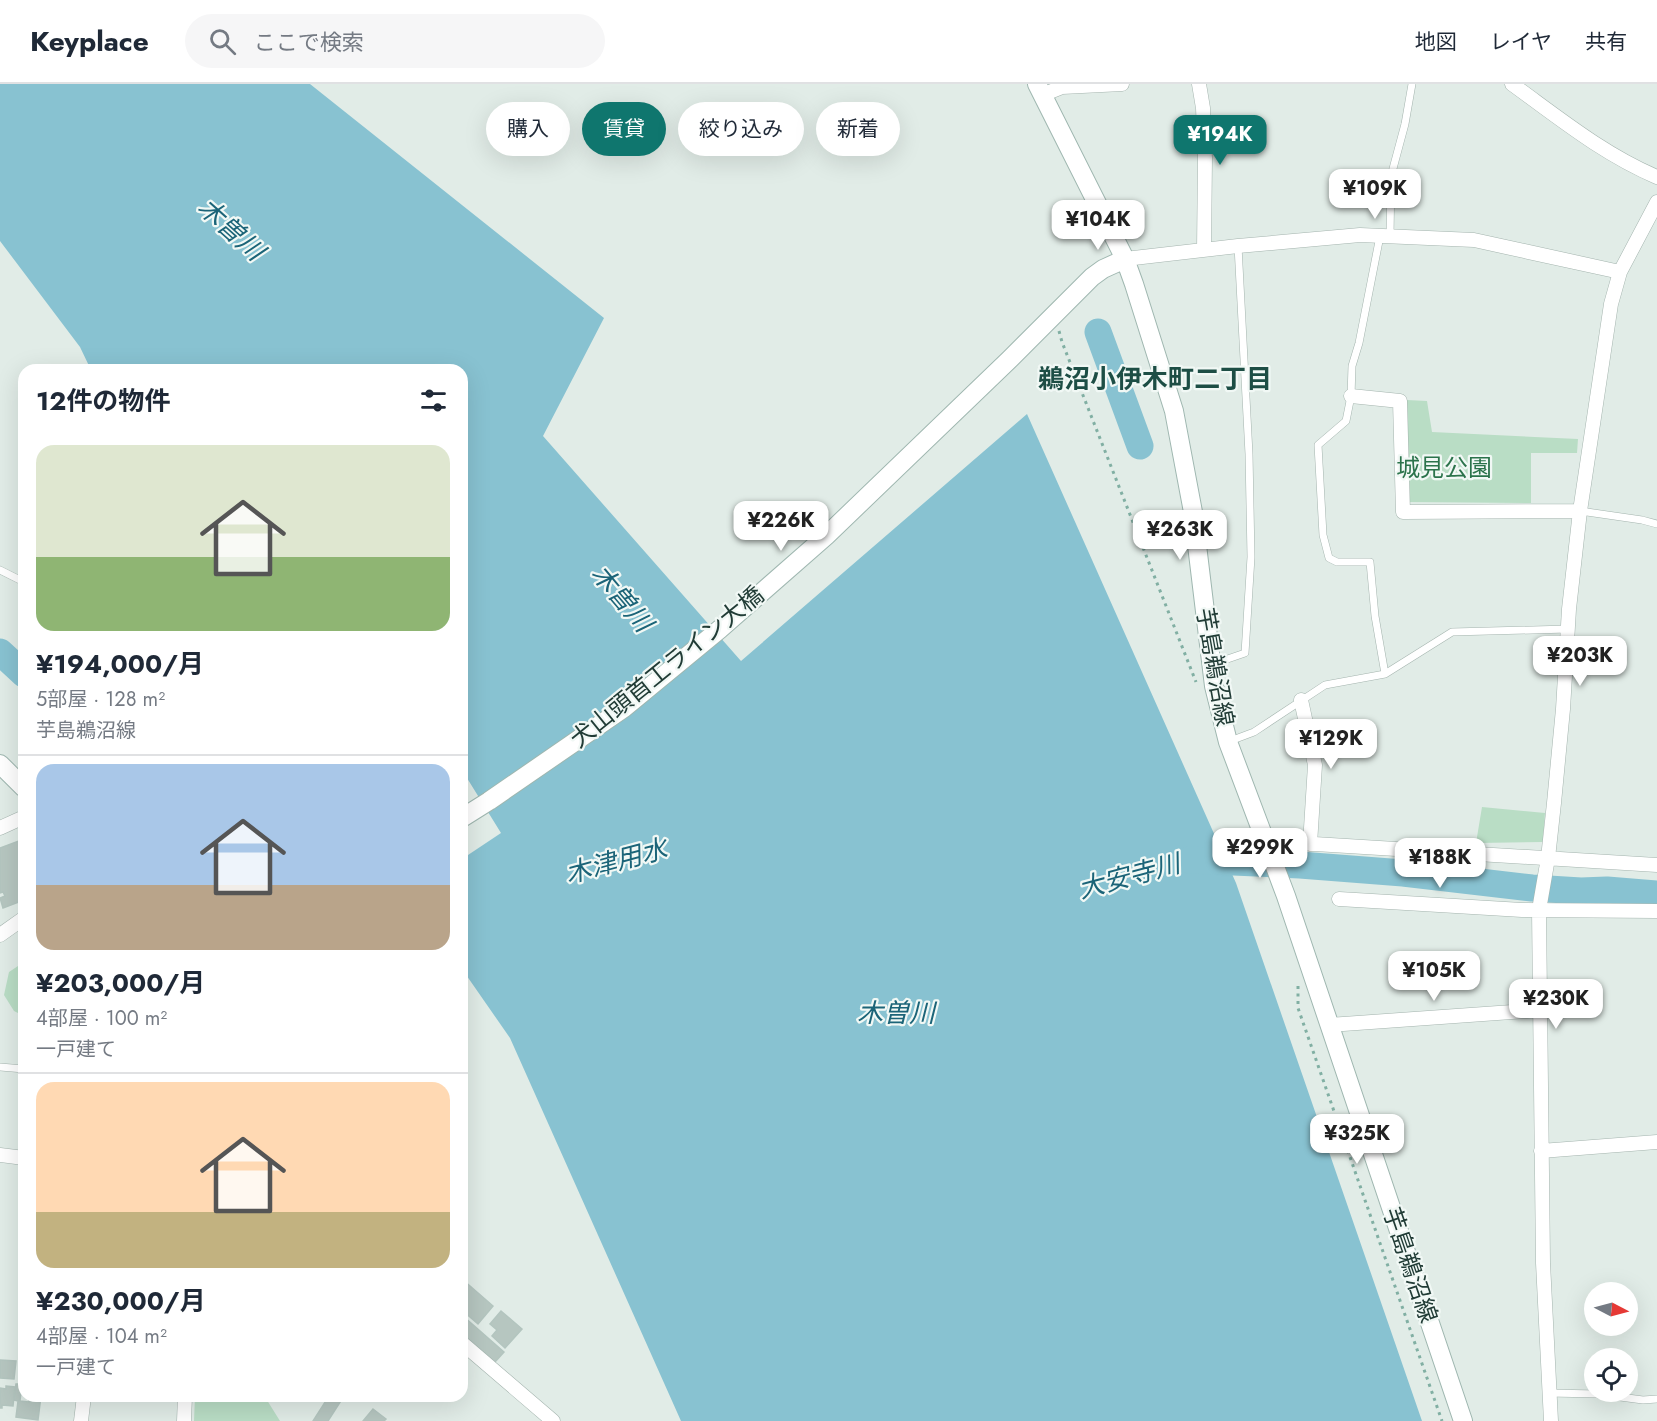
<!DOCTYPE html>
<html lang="ja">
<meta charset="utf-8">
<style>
:root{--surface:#fff;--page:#f6f6f7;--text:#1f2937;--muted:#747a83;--line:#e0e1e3;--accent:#0f766e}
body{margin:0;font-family:Jost,"Noto Sans JP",sans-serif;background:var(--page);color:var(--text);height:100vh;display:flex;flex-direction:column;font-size:22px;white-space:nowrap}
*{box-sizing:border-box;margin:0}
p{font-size:20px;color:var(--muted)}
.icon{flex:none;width:33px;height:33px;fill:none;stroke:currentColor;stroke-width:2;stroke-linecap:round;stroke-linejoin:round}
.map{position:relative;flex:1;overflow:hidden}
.side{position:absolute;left:18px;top:280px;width:450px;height:1038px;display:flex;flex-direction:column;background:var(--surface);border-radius:18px;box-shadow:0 6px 24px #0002}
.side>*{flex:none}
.top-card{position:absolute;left:486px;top:18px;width:570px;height:54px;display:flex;gap:12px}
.needle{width:39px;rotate:96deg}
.buttons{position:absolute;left:1584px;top:1198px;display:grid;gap:12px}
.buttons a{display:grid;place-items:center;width:54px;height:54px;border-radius:50%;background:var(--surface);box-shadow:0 6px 24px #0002;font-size:30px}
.price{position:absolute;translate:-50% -51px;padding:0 14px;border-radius:12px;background:#fff;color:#222;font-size:20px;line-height:39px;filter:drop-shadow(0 2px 3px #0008)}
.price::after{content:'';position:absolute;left:50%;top:36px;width:18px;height:14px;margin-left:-9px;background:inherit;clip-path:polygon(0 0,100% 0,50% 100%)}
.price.on{background:var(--accent);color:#fff}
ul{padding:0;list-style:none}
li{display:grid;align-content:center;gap:12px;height:318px;padding:0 18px}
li+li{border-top:2px solid var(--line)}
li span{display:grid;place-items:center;height:186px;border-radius:18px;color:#555}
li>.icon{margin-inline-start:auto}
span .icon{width:108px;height:108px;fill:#fffc;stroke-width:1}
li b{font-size:26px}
h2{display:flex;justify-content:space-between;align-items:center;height:72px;padding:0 18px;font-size:26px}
.pill{padding:0 21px;border-radius:27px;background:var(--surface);box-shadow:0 6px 24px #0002;font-size:21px;line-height:54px}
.pill.on{background:var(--accent);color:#fff}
header{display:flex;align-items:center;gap:36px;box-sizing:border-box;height:84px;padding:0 30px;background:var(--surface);border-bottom:2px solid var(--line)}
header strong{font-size:28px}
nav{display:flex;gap:33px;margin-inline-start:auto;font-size:21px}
.search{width:420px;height:54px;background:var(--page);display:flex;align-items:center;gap:15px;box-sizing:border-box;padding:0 21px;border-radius:33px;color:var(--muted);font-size:22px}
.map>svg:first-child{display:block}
.green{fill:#b9ddc5}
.water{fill:#88c2d1}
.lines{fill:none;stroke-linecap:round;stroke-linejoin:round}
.river{stroke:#88c2d1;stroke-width:27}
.building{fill:#b6c6c0;stroke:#b3c5bf;stroke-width:1.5}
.lane-casing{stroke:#a4b4ae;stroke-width:8}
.street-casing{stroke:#a4b4ae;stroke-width:15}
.secondary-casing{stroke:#9fb7b0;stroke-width:20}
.path{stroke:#81afa3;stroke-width:3;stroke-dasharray:3 4.5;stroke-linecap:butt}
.lane{stroke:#fff;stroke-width:7}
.street{stroke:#fff;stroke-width:14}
.secondary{stroke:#fff;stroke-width:18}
.labels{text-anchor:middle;stroke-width:4.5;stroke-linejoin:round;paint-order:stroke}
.park-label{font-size:24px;fill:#2b734b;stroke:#f1f8f5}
.street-label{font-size:24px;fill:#213c36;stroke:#f1f8f5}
.water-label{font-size:26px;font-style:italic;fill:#1b6478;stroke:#f1f8f5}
.neighbourhood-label{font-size:26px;font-weight:bold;fill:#1d4e45;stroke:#f1f8f5}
</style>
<header>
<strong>Keyplace</strong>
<div class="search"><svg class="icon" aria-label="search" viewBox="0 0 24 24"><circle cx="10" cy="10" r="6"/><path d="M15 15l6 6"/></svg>ここで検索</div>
<nav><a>地図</a><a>レイヤ</a><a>共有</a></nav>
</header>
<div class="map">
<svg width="1657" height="1337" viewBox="0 0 1657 1337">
<rect width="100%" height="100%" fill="#e1ece7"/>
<path class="green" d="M1407,316L1427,317L1432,348L1578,355L1577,369H1531V419L1406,418Z
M1482,723L1545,729L1543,758L1476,759Z
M24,878V932L14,927L4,911L9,888Z
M195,1312L265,1313L280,1337H194Z"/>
<path class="water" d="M0,0H310L604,234L543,352L741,577L1027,330L1236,799L1422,1337H681L510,954L462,885V775L501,749L462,686V286H91L80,263L0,157Z"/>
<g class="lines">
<path class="river" d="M1098,248L1140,362
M0,568L24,590
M1189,776L1300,781L1403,789L1532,804L1581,807L1607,806L1657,810"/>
</g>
<path class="building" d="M24,755V816L3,824L0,814L5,812L3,808L0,809V764Z
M462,1195L493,1222L478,1240L463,1227L462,1228Z
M501,1227L522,1245L505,1264L492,1252L497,1246L490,1240Z
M463,1232L504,1268L495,1278L462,1249V1234Z
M0,1276L16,1277L14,1295L0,1294Z
M21,1291L24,1292V1308H21L20,1317L29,1318V1312H41L38,1336L16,1333L18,1317L14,1316L16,1300H20Z
M6,1302L15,1303L13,1322L2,1321V1324H0V1304L6,1305Z
M329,1312H344L328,1337H313Z
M373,1325L386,1335L384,1337H363Z"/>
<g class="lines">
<g class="lane-casing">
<path id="lane" d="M1380,152L1359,259L1352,282L1351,312L1346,337L1318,361L1323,451L1329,474L1337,478H1370L1375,532L1385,590
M1390,152L1391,92L1405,40L1412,0
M1580,427L1642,436L1657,440
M0,486L24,498
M1213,580L1245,569L1251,473L1249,370L1238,162
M1230,657L1254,648L1325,601L1385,590L1452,548L1568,545
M0,983L24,985
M1549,1309L1597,1310L1643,1316L1657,1315"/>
</g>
<g class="street-casing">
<path id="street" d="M1199,0L1203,24L1205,74L1204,166
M1512,0C1559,34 1603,70 1657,93
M1042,11L1062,3L1122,0
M1125,175L1238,162L1360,151L1474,156L1620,188
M1351,312L1400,317L1403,428L1580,427
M1301,616L1315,681L1310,760
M0,744L24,733
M1266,757L1657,781
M1339,815L1522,826L1657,827
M0,851L24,834
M1329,941L1540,926
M1541,1067L1657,1058
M0,1071L24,1074
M462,1259L553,1337
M81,1337L84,1312
M184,1337L185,1312
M1551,1337L1543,1179L1539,826L1548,774L1554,719L1563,625L1569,525L1580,427L1611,220L1620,188L1657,118"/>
</g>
<g class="secondary-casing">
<path id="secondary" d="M1037,0L1125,175L1134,200L1174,327L1193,428L1214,602L1228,658L1286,812L1463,1337
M0,680L24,704
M462,734L489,717L624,624L720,545L826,452L1010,275L1092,193L1103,185L1125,175"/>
</g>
<path class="path" d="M1059,247L1062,258L1196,598
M1298,902V924L1442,1337"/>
<use href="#lane" class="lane"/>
<use href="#street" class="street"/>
<use href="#secondary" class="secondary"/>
</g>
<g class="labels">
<g class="park-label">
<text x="1444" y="392">城見公園</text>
</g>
<g class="street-label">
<text transform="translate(667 583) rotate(-39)" y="8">犬山頭首工ライン大橋</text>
<text transform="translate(1215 583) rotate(80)" y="8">芋島鵜沼線</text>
<text transform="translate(1410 1181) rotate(71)" y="8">芋島鵜沼線</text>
</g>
<g class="water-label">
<text transform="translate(231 145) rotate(42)" y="9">木曽川</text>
<text transform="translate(622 514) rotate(50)" y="9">木曽川</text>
<text transform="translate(616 777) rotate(-15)" y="9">木津用水</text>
<text transform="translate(1129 792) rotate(-15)" y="9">大安寺川</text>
<text x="896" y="938">木曽川</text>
</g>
<g class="neighbourhood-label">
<text x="1155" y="304">鵜沼小伊木町二丁目</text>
</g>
</g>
</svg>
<div class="buttons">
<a><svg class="needle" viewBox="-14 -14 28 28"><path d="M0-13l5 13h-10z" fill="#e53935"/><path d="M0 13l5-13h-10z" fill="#747a83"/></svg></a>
<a><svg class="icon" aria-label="locate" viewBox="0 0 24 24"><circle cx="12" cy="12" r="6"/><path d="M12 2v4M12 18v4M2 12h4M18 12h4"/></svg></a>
</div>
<b class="price on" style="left:1220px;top:82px">¥194K</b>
<b class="price" style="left:1375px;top:136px">¥109K</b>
<b class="price" style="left:1098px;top:167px">¥104K</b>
<b class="price" style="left:781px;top:468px">¥226K</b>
<b class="price" style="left:1180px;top:477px">¥263K</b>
<b class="price" style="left:1580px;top:603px">¥203K</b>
<b class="price" style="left:1331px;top:686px">¥129K</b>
<b class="price" style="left:1260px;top:795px">¥299K</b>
<b class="price" style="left:1440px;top:805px">¥188K</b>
<b class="price" style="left:1434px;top:918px">¥105K</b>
<b class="price" style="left:1556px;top:946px">¥230K</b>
<b class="price" style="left:1357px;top:1081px">¥325K</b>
<div class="top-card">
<a class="pill">購入</a>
<a class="pill on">賃貸</a>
<a class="pill">絞り込み</a>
<a class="pill">新着</a>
</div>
<section class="side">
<h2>12件の物件<svg class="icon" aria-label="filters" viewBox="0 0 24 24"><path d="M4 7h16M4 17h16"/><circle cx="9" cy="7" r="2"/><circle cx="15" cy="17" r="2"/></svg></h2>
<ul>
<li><span style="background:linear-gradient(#dfe7d0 60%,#8fb573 0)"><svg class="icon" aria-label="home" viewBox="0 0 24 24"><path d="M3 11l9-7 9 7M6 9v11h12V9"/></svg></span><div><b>¥194,000/月</b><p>5部屋 · 128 m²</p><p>芋島鵜沼線</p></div></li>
<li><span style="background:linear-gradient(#a9c7e8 65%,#b9a48a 0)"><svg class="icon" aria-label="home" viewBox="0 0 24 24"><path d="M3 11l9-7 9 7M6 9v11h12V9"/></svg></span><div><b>¥203,000/月</b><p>4部屋 · 100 m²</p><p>一戸建て</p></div></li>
<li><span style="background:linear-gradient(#ffd9b3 70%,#c2b280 0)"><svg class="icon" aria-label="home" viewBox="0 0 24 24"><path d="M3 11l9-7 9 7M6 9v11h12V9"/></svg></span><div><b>¥230,000/月</b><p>4部屋 · 104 m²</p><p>一戸建て</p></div></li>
</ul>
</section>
</div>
